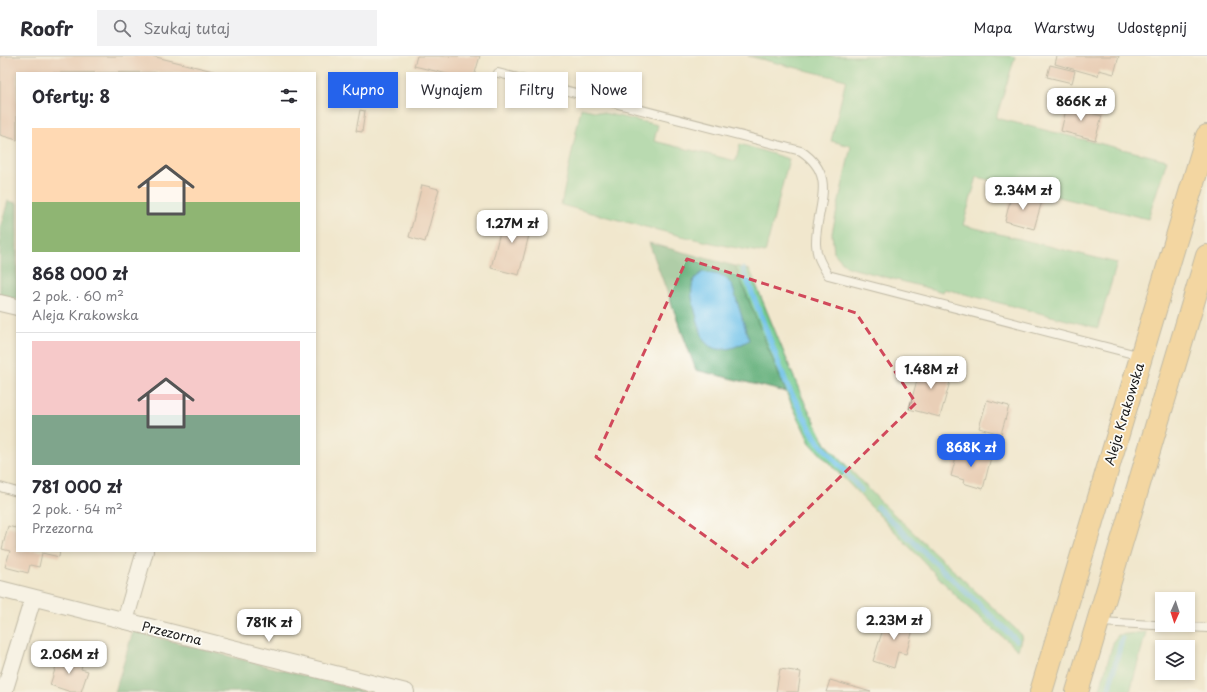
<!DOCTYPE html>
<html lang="pl">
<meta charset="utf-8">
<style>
:root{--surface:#fff;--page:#f2f2f3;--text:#2b2b33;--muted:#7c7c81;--line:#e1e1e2;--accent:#2563eb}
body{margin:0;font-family:"Playpen Sans",sans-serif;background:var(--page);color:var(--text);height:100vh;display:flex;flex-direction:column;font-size:15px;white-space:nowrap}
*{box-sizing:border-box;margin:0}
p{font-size:13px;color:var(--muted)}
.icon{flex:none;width:22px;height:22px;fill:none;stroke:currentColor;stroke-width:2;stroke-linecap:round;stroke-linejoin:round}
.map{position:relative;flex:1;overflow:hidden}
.side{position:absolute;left:16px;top:16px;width:300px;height:480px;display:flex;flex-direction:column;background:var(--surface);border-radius:0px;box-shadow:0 2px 6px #0003}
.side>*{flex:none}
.guide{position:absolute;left:328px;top:16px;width:380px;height:36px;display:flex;gap:8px}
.needle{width:26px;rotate:183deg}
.tools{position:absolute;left:1155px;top:536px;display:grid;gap:8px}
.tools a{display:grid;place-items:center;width:40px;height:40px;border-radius:0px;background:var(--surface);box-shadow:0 2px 6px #0003;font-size:20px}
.price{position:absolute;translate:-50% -34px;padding:0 9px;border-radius:8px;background:#fff;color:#222;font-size:13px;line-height:26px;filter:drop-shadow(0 1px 2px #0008)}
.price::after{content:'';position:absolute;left:50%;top:24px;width:12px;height:9px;margin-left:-6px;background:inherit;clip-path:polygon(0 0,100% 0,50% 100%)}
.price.on{background:var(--accent);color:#fff}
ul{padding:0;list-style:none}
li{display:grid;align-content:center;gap:8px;height:212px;padding:0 16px}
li+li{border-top:1px solid var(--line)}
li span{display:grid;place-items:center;height:124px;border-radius:0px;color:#555}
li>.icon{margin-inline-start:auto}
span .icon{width:72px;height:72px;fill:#fffc;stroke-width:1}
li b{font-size:17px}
h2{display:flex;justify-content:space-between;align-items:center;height:48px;padding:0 16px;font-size:17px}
.chip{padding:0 14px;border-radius:0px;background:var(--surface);box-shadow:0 2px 6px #0003;font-size:14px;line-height:36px}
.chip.on{background:var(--accent);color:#fff}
header{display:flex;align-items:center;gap:24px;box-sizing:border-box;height:56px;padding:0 20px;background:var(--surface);border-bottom:1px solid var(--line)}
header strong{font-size:19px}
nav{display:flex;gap:22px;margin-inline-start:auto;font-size:14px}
.search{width:280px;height:36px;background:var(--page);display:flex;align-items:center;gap:10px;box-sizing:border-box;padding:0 14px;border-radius:0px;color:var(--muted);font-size:15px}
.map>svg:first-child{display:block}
.green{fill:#76ca8c;stroke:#497354}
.forest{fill:#60ae78;stroke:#3e654a}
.water{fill:#6bbfe8;stroke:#446e82}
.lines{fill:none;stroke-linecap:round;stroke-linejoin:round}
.stream{stroke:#6bbfe8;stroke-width:5.5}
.building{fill:#e1b19b}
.service-casing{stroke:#868274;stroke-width:10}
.minor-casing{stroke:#868274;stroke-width:18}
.primary-casing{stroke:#868274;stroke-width:24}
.service{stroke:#fff;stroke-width:8}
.minor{stroke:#fff;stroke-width:16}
.primary{stroke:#f5c16b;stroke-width:22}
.marked{fill:none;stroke:#d1495b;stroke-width:3;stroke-dasharray:8 5;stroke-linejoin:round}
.labels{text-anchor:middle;stroke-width:3.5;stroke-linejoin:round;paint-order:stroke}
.street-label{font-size:13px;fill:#1c1c1c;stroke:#fdfcf7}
</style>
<header>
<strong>Roofr</strong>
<div class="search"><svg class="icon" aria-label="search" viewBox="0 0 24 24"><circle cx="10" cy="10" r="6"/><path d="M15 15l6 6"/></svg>Szukaj tutaj</div>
<nav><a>Mapa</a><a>Warstwy</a><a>Udostępnij</a></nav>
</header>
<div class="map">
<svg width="1207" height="636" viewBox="0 0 1207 636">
<rect width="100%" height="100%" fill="#fdfcf7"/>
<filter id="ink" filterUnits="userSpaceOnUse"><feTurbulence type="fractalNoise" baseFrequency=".025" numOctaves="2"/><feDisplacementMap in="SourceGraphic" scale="8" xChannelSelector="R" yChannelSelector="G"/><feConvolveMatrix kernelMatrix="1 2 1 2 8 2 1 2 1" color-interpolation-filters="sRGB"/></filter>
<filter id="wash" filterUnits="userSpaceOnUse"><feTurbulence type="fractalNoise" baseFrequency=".012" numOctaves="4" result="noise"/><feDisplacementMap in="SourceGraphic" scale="16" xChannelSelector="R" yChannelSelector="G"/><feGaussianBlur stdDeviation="0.9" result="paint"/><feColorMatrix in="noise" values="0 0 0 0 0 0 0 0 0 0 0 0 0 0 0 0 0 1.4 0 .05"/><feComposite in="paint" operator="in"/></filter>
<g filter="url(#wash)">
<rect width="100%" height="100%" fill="#f1e7cd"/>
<path class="green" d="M748,0H1011L1015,1L996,62L1167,104L1148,163L977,121L963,169L1117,207L1098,272L945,233L943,236L847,211L834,197L832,177L851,90L831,85L846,24Z
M581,52L658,69L654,85L736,105L740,88L789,103L765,197C696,186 628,166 561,149Z
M735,210L750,214L802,341L826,388L881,446L1022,579L1018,594L965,549L810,387L786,336Z
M1146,576L1130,636H1099L1114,584L1118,579Z"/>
<path class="forest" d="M8,145L17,147V244L0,240V172Z
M649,187L735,210L786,336L696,314Z
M133,575L366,636H115Z"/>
<path class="water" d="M703,216L724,220L732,229L749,284C737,292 712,301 703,282C701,276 699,268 697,262C693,246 689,238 694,223Z"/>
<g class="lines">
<path class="stream" d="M743,213L787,329L816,383L861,434
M877,451L1016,584
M1108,636L1122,583"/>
</g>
<g id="blocks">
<path class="building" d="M0,0H152L217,16L17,17V84L0,79Z
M417,0H480L473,24L414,10Z
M1057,0H1119L1114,18L1099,14L1098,20L1055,8Z
M1050,9L1075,15L1072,27L1047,21Z
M1068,45L1077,47L1075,53L1102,60L1095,84L1061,75Z
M360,54L365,55L362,76L356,75Z
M422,129L439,133L425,186L409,181Z
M1012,137L1042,145L1034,173L1005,165Z
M505,156L533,163L519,219L491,212Z
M922,306L953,315L940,361L909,353Z
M987,344L1009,350L1001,378L979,372Z
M959,390L974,394L973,398L991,401L983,433L963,427L964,424L951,420Z
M17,467V495H60L59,501L42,497L39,511L30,509L28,517L5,511L10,495L2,493L8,470L15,472Z
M896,560L901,563L915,567L906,598L898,596L894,612L873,605L884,570L888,571L891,561H894Z
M60,598L83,605L81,613L88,615L81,636H71L50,629Z
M780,613L801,616L798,636H776Z
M830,624L871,636H826Z"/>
</g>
</g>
<g filter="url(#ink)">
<use href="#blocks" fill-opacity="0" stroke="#868274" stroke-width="1"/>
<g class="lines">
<g class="service-casing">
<path id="service" d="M498,17L801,95C840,121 815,152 816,188C816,200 822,209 828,219L1141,300
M0,431L17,436
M1100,566L1207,572"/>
</g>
<g class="minor-casing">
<path id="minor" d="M0,247L17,251
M0,533L406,636
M125,565L145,495
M4,636L33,542"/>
</g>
<g class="primary-casing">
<path id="primary" d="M1041,636L1207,80
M1077,636L1207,200"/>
</g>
<use href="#service" class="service"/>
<use href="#minor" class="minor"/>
<use href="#primary" class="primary"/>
</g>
</g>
<path d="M0 0H1207V636H0ZM687,203L856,257L916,347L748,511L596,401Z" fill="#f1e7cd" fill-opacity=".55" fill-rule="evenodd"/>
<path class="marked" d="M687,203L856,257L916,347L748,511L596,401Z"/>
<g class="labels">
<g class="street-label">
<text transform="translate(1124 358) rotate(-73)" y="5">Aleja Krakowska</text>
<text transform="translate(172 577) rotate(14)" y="5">Przezorna</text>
</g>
</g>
</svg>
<div class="tools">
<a><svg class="needle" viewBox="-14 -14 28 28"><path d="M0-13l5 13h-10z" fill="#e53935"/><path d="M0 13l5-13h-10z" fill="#7c7c81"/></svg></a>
<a><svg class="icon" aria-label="layers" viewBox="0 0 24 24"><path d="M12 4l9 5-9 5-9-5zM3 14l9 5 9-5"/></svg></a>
</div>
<b class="price" style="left:1081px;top:66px">866K zł</b>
<b class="price" style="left:1023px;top:155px">2.34M zł</b>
<b class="price" style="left:512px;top:188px">1.27M zł</b>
<b class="price" style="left:931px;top:334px">1.48M zł</b>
<b class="price on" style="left:971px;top:412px">868K zł</b>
<b class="price" style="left:894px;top:585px">2.23M zł</b>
<b class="price" style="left:269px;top:587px">781K zł</b>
<b class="price" style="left:69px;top:619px">2.06M zł</b>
<div class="guide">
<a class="chip on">Kupno</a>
<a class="chip">Wynajem</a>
<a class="chip">Filtry</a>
<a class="chip">Nowe</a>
</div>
<section class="side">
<h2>Oferty: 8<svg class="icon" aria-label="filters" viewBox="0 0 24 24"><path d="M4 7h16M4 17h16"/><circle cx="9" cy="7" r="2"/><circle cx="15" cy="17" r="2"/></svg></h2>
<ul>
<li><span style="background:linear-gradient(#ffd9b3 60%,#8fb573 0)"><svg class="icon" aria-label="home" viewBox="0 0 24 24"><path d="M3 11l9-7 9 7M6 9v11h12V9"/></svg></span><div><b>868 000 zł</b><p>2 pok. · 60 m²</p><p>Aleja Krakowska</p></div></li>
<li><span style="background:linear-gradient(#f6c9c9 60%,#7fa58c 0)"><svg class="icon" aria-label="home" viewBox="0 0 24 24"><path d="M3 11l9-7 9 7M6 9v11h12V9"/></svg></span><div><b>781 000 zł</b><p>2 pok. · 54 m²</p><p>Przezorna</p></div></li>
</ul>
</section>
</div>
